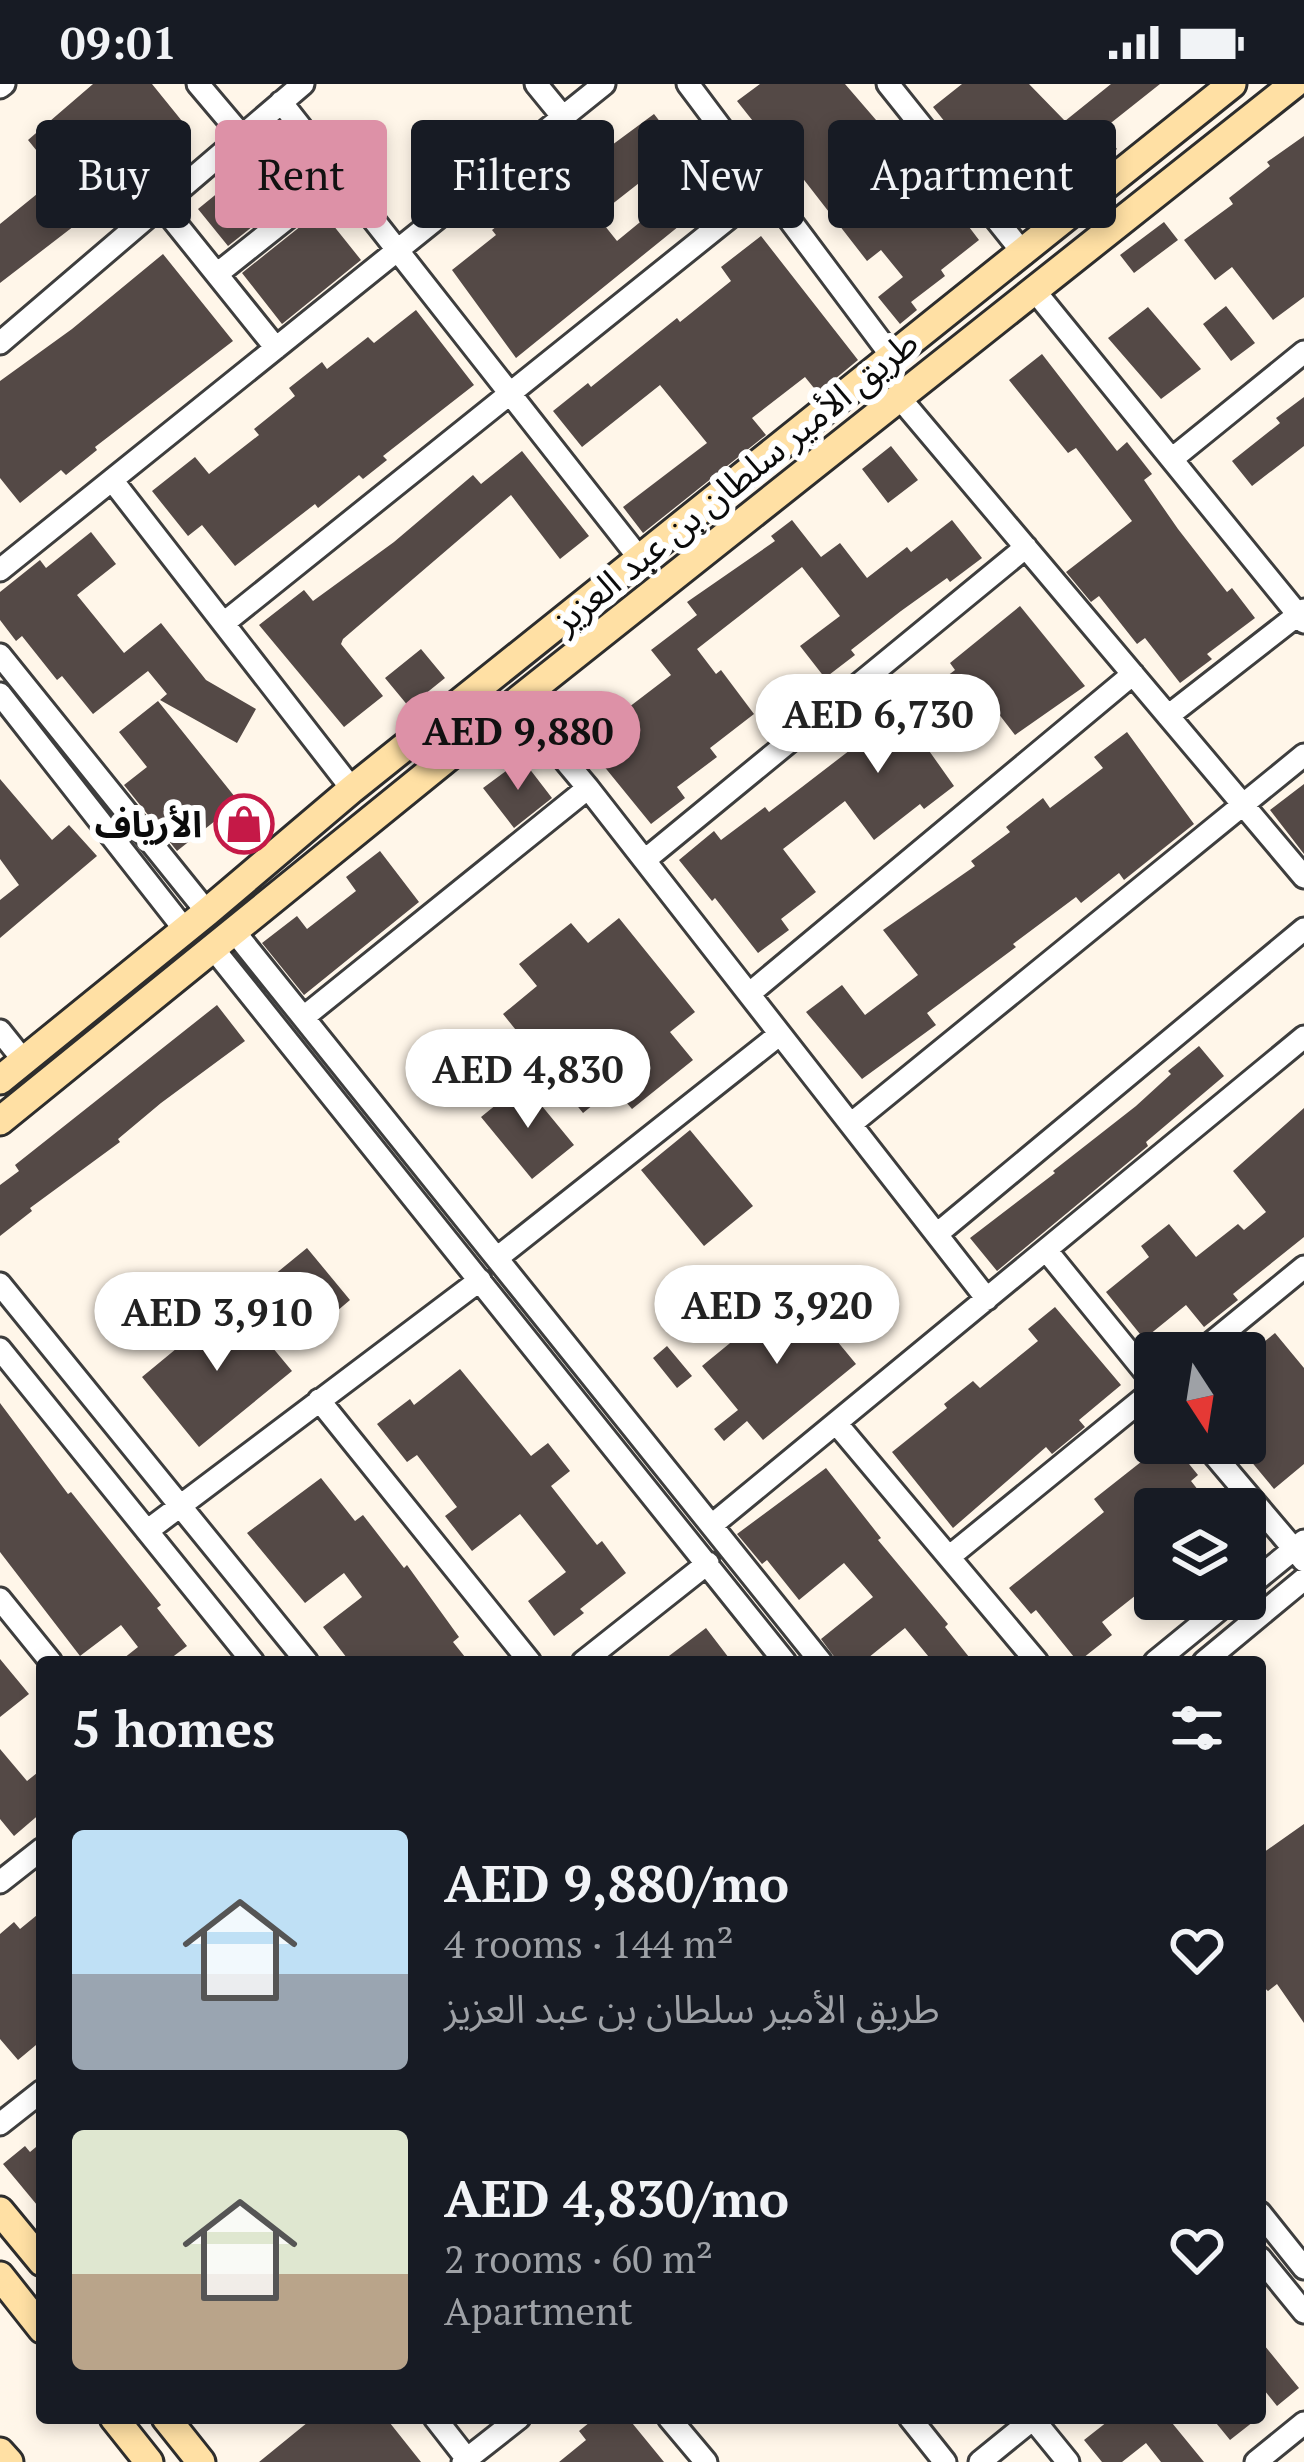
<!DOCTYPE html>
<meta charset="utf-8">
<style>
:root{--surface:#171b24;--page:#20242c;--text:#f1f3f6;--muted:#9ea1a6;--accent:#dd91a7}
body{margin:0;font-family:"PT Serif","Noto Sans Arabic",serif;background:var(--page);color:var(--text);height:100vh;display:flex;flex-direction:column;font-size:45px;white-space:nowrap}
*{box-sizing:border-box;margin:0}
p{font-size:39px;color:var(--muted)}
.icon{flex:none;width:66px;height:66px;fill:none;stroke:currentColor;stroke-width:2;stroke-linecap:round;stroke-linejoin:round}
.map{position:relative;flex:1;overflow:hidden}
.drawer{position:absolute;left:36px;top:1572px;width:1230px;height:768px;display:flex;flex-direction:column;background:var(--surface);border-radius:12px;box-shadow:0 6px 18px #0003}
.drawer>*{flex:none}
.guide{position:absolute;left:36px;top:36px;width:1233px;height:108px;display:flex;gap:24px}
.needle{width:78px;rotate:168deg}
.buttons{position:absolute;left:1134px;top:1248px;display:grid;gap:24px}
.buttons a{display:grid;place-items:center;width:132px;height:132px;border-radius:12px;background:var(--surface);box-shadow:0 6px 18px #0003;font-size:60px}
.price{position:absolute;translate:-50% -102px;padding:0 27px;border-radius:42px;background:#fff;color:#222;font-size:39px;line-height:78px;filter:drop-shadow(0 3px 6px #0008)}
.price::after{content:'';position:absolute;left:50%;top:72px;width:36px;height:27px;margin-left:-18px;background:inherit;clip-path:polygon(0 0,100% 0,50% 100%)}
.price.on{background:var(--accent);color:#111}
ul{padding:0;list-style:none}
li{display:flex;align-items:center;gap:36px;height:300px;padding:0 36px}
li span{display:grid;place-items:center;flex:none;width:336px;height:240px;border-radius:12px;color:#555}
li>.icon{margin-inline-start:auto}
span .icon{width:144px;height:144px;fill:#fffc;stroke-width:1}
li b{font-size:51px}
h2{display:flex;justify-content:space-between;align-items:center;height:144px;padding:0 36px;font-size:51px}
.chip{padding:0 42px;border-radius:12px;background:var(--surface);box-shadow:0 6px 18px #0003;font-size:42px;line-height:108px}
.chip.on{background:var(--accent);color:#111}
.status{display:flex;justify-content:space-between;align-items:center;height:84px;padding:0 60px;background:var(--surface);direction:ltr}
.status svg{height:33px;fill:currentColor}
.map>svg:first-child{display:block}
.building{fill:#544946;fill-rule:evenodd}
.lines{fill:none;stroke-linecap:round;stroke-linejoin:round}
.street-casing{stroke:#3e3e3e;stroke-width:27}
.secondary-casing{stroke:#2d2d2d;stroke-width:33}
.street{stroke:#fff;stroke-width:21}
.secondary{stroke:#ffe0a4;stroke-width:27}
.labels{text-anchor:middle;stroke-width:12;stroke-linejoin:round;paint-order:stroke}
.street-label{font-size:36px;fill:#0b0b0b;stroke:#fff}
.poi-label{font-size:36px;font-weight:bold;fill:#0b0b0b;stroke:#fff;text-anchor:end}
</style>
<div class="status"><b>09:01</b><svg viewBox="0 0 49 12"><path d="M0 12V9h3v3zM5 12V6h3v6zM10 12V3h3v9zM15 12V0h3v12zM26 1h20v11H26zM47 4h2v5h-2z"/></svg></div>
<div class="map">
<svg width="1304" height="2378" viewBox="0 0 1304 2378">
<rect width="100%" height="100%" fill="#fff6e9"/>
<path class="building" d="M93,0H152L186,42L154,67L161,75L0,199V140L58,93L28,56Z
M760,0H845L914,80L918,76L979,156L941,186L945,192L911,218L917,226L900,240L878,213L903,193L881,166L867,177L763,43L760,46L737,17Z
M962,0H1029L1065,37L1111,0H1160L1102,46L1117,65L1024,137L933,23Z
M654,30L722,117L688,143L684,138L516,274L452,186L496,151L492,146L521,123L524,126ZM648,92L667,116L617,157L597,132Z
M1304,52V213L1273,236L1232,183L1215,196L1184,156L1233,120L1229,114L1270,82L1267,78Z
M268,81L292,111L228,162L198,125L225,103L231,111Z
M321,126L361,176L282,240L242,189Z
M1164,138L1178,156L1134,189L1120,171Z
M761,152L858,276L818,309L805,293L752,334L766,351L643,449L623,423L707,359L660,301L582,363L553,327L588,299L591,303L677,234L680,238L731,197L721,183Z
M163,170L233,257L95,363L97,366L66,391L61,386L20,419L0,394V297L72,245Z
M1226,222L1255,259L1231,277L1203,240Z
M1148,223L1201,285L1161,315L1108,254Z
M416,226L474,301L383,372L387,376L363,395L359,391L318,424L315,420L235,482L202,441L188,452L152,407L195,373L209,390L259,351L254,345L295,312L289,304L322,278L327,285L368,253L374,259Z
M1042,270L1117,367L1127,358L1152,390L1144,396L1178,445L1227,508L1232,504L1255,534L1207,570L1212,575L1180,599L1145,554L1137,560L1099,512L1091,518L1066,488L1132,437L1076,364L1068,369L1009,296Z
M1304,313V362L1252,402L1232,377L1280,339L1276,334Z
M891,362L918,396L888,419L862,385Z
M522,367L589,452L560,475L511,411L343,555L341,560L383,612L344,643L259,541L304,506L313,517L394,458L473,391L481,400Z
M792,436L821,473L840,459L867,494L907,463L911,468L952,436L982,474L950,498L947,494L901,527L851,566L855,571L825,594L800,562L840,532L802,483L697,565L716,590L721,586L754,630L710,664L717,673L677,703L685,714L651,740L581,654L612,629L616,633L671,591L651,566L697,531L687,518L775,457L771,452Z
M91,448L116,480L77,511L124,569L161,539L206,596L256,625L237,659L160,616L167,610L148,587L93,630L62,592L57,596L22,552L16,557L0,536V508L40,476L46,484Z
M1020,522L1085,602L1015,651L981,607L920,654L954,702L924,725L920,720L874,756L845,717L783,765L816,808L781,835L789,846L758,869L715,814L712,817L679,776L714,747L721,756L765,723L769,728L802,703L867,653L861,646L894,620L900,628L955,586L950,579Z
M421,565L445,594L409,623L385,594Z
M158,617L239,718L177,767L124,701L147,683L119,648Z
M1127,648L1194,740L1124,796L1119,789L1081,819L1076,813L1013,860L1016,863L927,929L936,941L862,995L806,928L842,901L865,931L918,891L883,846L975,782L971,777L1010,748L1006,743L1043,714L1050,724L1103,684L1094,673Z
M522,675L552,714L514,744L483,704Z
M0,695L52,756L69,741L97,772L0,854V816L19,801L0,775Z
M1304,700V770L1270,726Z
M380,767L419,818L304,911L262,859L297,832L307,845L356,807L346,793Z
M619,834L695,928L670,948L693,976L632,1025L614,1004L583,1029L503,930L537,902L519,880L571,839L588,859Z
M217,921L245,957L161,1019L118,1055L120,1058L30,1124L32,1127L0,1152V1101L19,1087L15,1081Z
M1199,962L1224,992L1146,1058L1148,1062L997,1187L970,1154L1055,1089L1053,1087L1136,1022L1171,990L1168,987Z
M523,999L574,1061L532,1095L481,1033Z
M1304,1024V1153L1233,1210L1238,1216L1204,1243L1186,1221L1144,1255L1106,1208L1149,1173L1141,1162L1169,1140L1196,1173L1238,1140L1244,1146L1266,1128L1233,1087Z
M690,1046L753,1122L704,1162L641,1086Z
M307,1164L350,1216L317,1244L274,1191Z
M795,1206L856,1280L763,1356L747,1337L724,1357L714,1345L738,1326L702,1282Z
M234,1217L292,1287L199,1363L142,1293Z
M1055,1223L1121,1301L1079,1336L1085,1343L1052,1370L1046,1363L953,1444L892,1368L947,1324L944,1320L973,1297L980,1304L1038,1257L1028,1245Z
M1275,1249L1304,1284V1380L1274,1405L1245,1370V1273Z
M667,1262L692,1292L677,1304L653,1274Z
M460,1285L531,1372L548,1359L570,1387L551,1402L597,1461L602,1457L626,1489L580,1525L584,1529L554,1552L528,1517L566,1488L520,1430L472,1467L445,1432L457,1423L417,1371L407,1378L377,1340L410,1315L414,1321Z
M0,1319L68,1410L71,1408L161,1521L157,1524L187,1562L166,1578H119L138,1563L121,1541L80,1572L0,1468Z
M1165,1359H1172L1198,1391L1191,1397L1213,1425H1155V1496L1102,1538L1112,1551L1078,1578L1036,1526L1031,1530L1009,1504L1104,1428L1094,1415Z
M826,1384L881,1454L878,1456L948,1540L945,1543L973,1578H933L905,1544L863,1578H838L821,1555L873,1513L844,1479L799,1516L767,1476L762,1480L737,1450Z
M321,1394L355,1437L363,1431L404,1484L407,1481L459,1553L453,1558L469,1578H350L323,1543L362,1513L344,1489L305,1519L247,1449Z
M706,1544L732,1578H661Z
M0,1575L29,1610L0,1633Z
M0,1665L27,1697L42,1685V1728L14,1752L0,1735Z
M1304,1740V1939L1277,1900L1268,1907L1260,1900V1771Z
M42,1827V1956L18,1976L0,1955V1850L14,1838L20,1845Z
M42,2058V2127L3,2080L25,2062L30,2068Z
M1260,2256L1299,2304L1277,2322L1260,2301Z
M313,2334H386L421,2378H259Z
M595,2334H628L664,2378H559L586,2356L579,2347Z
M1112,2334H1168L1204,2378H1161L1146,2359L1122,2378H1102L1084,2356Z
M1212,2334H1258L1230,2356Z"/>
<g class="lines">
<g class="street-casing">
<path id="street" d="M198,0L242,52
M536,0L563,33
M688,0L893,274
M888,0L1024,170
M0,3L4,0
M281,18L640,475
M161,121L276,264
M217,190L340,92
M1034,206L1304,538
M0,259L303,0
M898,312L1304,793
M1172,375L1304,268
M112,396L352,705
M0,486L604,0
M224,539L766,104
M0,571L207,828
M0,610L185,846
M516,618L588,704L987,1215
M1168,632L1304,526
M645,776L1026,463
M233,846L821,1578
M212,863L785,1578
M749,910L1133,590
M304,933L588,704
M0,947L24,977
M851,1040L1304,671
M937,1150L1304,845
M1046,1166L1155,1300
M497,1174L780,950
M0,1200L307,1578
M0,1265L253,1578
M1199,1269L1304,1183
M319,1316L530,1578
M836,1339L1037,1578
M1204,1359L1304,1477
M712,1441L1304,953
M147,1447L480,1196
M949,1473L1155,1305
M1245,1505L1304,1457
M0,1515L51,1578
M583,1578L708,1479
M1155,1578L1232,1515
M1204,1578L1304,1495
M0,1798L42,1765
M0,2040L42,2007
M1260,2129L1304,2184
M1260,2174L1304,2228
M435,2334L467,2375
M669,2334L706,2378
M910,2334L945,2378
M1033,2335L1068,2378
M463,2378L519,2334
M980,2378L1034,2334
M1256,2378L1304,2339"/>
</g>
<g class="secondary-casing">
<path id="secondary" d="M0,996L207,828L352,705L1232,0
M0,1037L516,618L1294,0
M0,2127L42,2178
M0,2192L42,2245
M114,2334L149,2378
M166,2334L201,2378
M0,2368L9,2378"/>
</g>
<use href="#street" class="street"/>
<use href="#secondary" class="secondary"/>
</g>
<defs>
<g id="shop-ring" transform="scale(3)"><circle r="9.5" fill="#fff" stroke="#c51947" stroke-width="1.5"/><path d="M-5-2.5h2.3a2.7 3.5 0 0 1 5.4 0H5L5.5 6h-11ZM-1.5-2.5h3a1.5 2.3 0 0 0-3 0Z" fill="#c51947"/></g>
</defs>
<g fill-rule="evenodd">
<use href="#shop-ring" x="244" y="740"/>
</g>
<g class="labels">
<g class="street-label">
<text transform="translate(735 397) rotate(-39)" y="13">طريق الأمير سلطان بن عبد العزيز</text>
</g>
<g class="poi-label">
<text x="202" y="753">الأرياف</text>
</g>
</g>
</svg>
<div class="buttons">
<a><svg class="needle" viewBox="-14 -14 28 28"><path d="M0-13l5 13h-10z" fill="#e53935"/><path d="M0 13l5-13h-10z" fill="#9ea1a6"/></svg></a>
<a><svg class="icon" aria-label="layers" viewBox="0 0 24 24"><path d="M12 4l9 5-9 5-9-5zM3 14l9 5 9-5"/></svg></a>
</div>
<b class="price" style="left:878px;top:692px">AED 6,730</b>
<b class="price on" style="left:518px;top:709px">AED 9,880</b>
<b class="price" style="left:528px;top:1047px">AED 4,830</b>
<b class="price" style="left:777px;top:1283px">AED 3,920</b>
<b class="price" style="left:217px;top:1290px">AED 3,910</b>
<div class="guide">
<a class="chip">Buy</a>
<a class="chip on">Rent</a>
<a class="chip">Filters</a>
<a class="chip">New</a>
<a class="chip">Apartment</a>
</div>
<section class="drawer">
<h2>5 homes<svg class="icon" aria-label="filters" viewBox="0 0 24 24"><path d="M4 7h16M4 17h16"/><circle cx="9" cy="7" r="2"/><circle cx="15" cy="17" r="2"/></svg></h2>
<ul>
<li><span style="background:linear-gradient(#bfe0f5 60%,#9aa5b1 0)"><svg class="icon" aria-label="home" viewBox="0 0 24 24"><path d="M3 11l9-7 9 7M6 9v11h12V9"/></svg></span><div><b>AED 9,880/mo</b><p>4 rooms · 144 m²</p><p>طريق الأمير سلطان بن عبد العزيز</p></div><svg class="icon" aria-label="heart" viewBox="0 0 24 24"><path d="M12 20l-8-8c-3-5 5-10 8-4 3-6 11-1 8 4z"/></svg></li>
<li><span style="background:linear-gradient(#dfe7d0 60%,#b9a48a 0)"><svg class="icon" aria-label="home" viewBox="0 0 24 24"><path d="M3 11l9-7 9 7M6 9v11h12V9"/></svg></span><div><b>AED 4,830/mo</b><p>2 rooms · 60 m²</p><p>Apartment</p></div><svg class="icon" aria-label="heart" viewBox="0 0 24 24"><path d="M12 20l-8-8c-3-5 5-10 8-4 3-6 11-1 8 4z"/></svg></li>
</ul>
</section>
</div>
